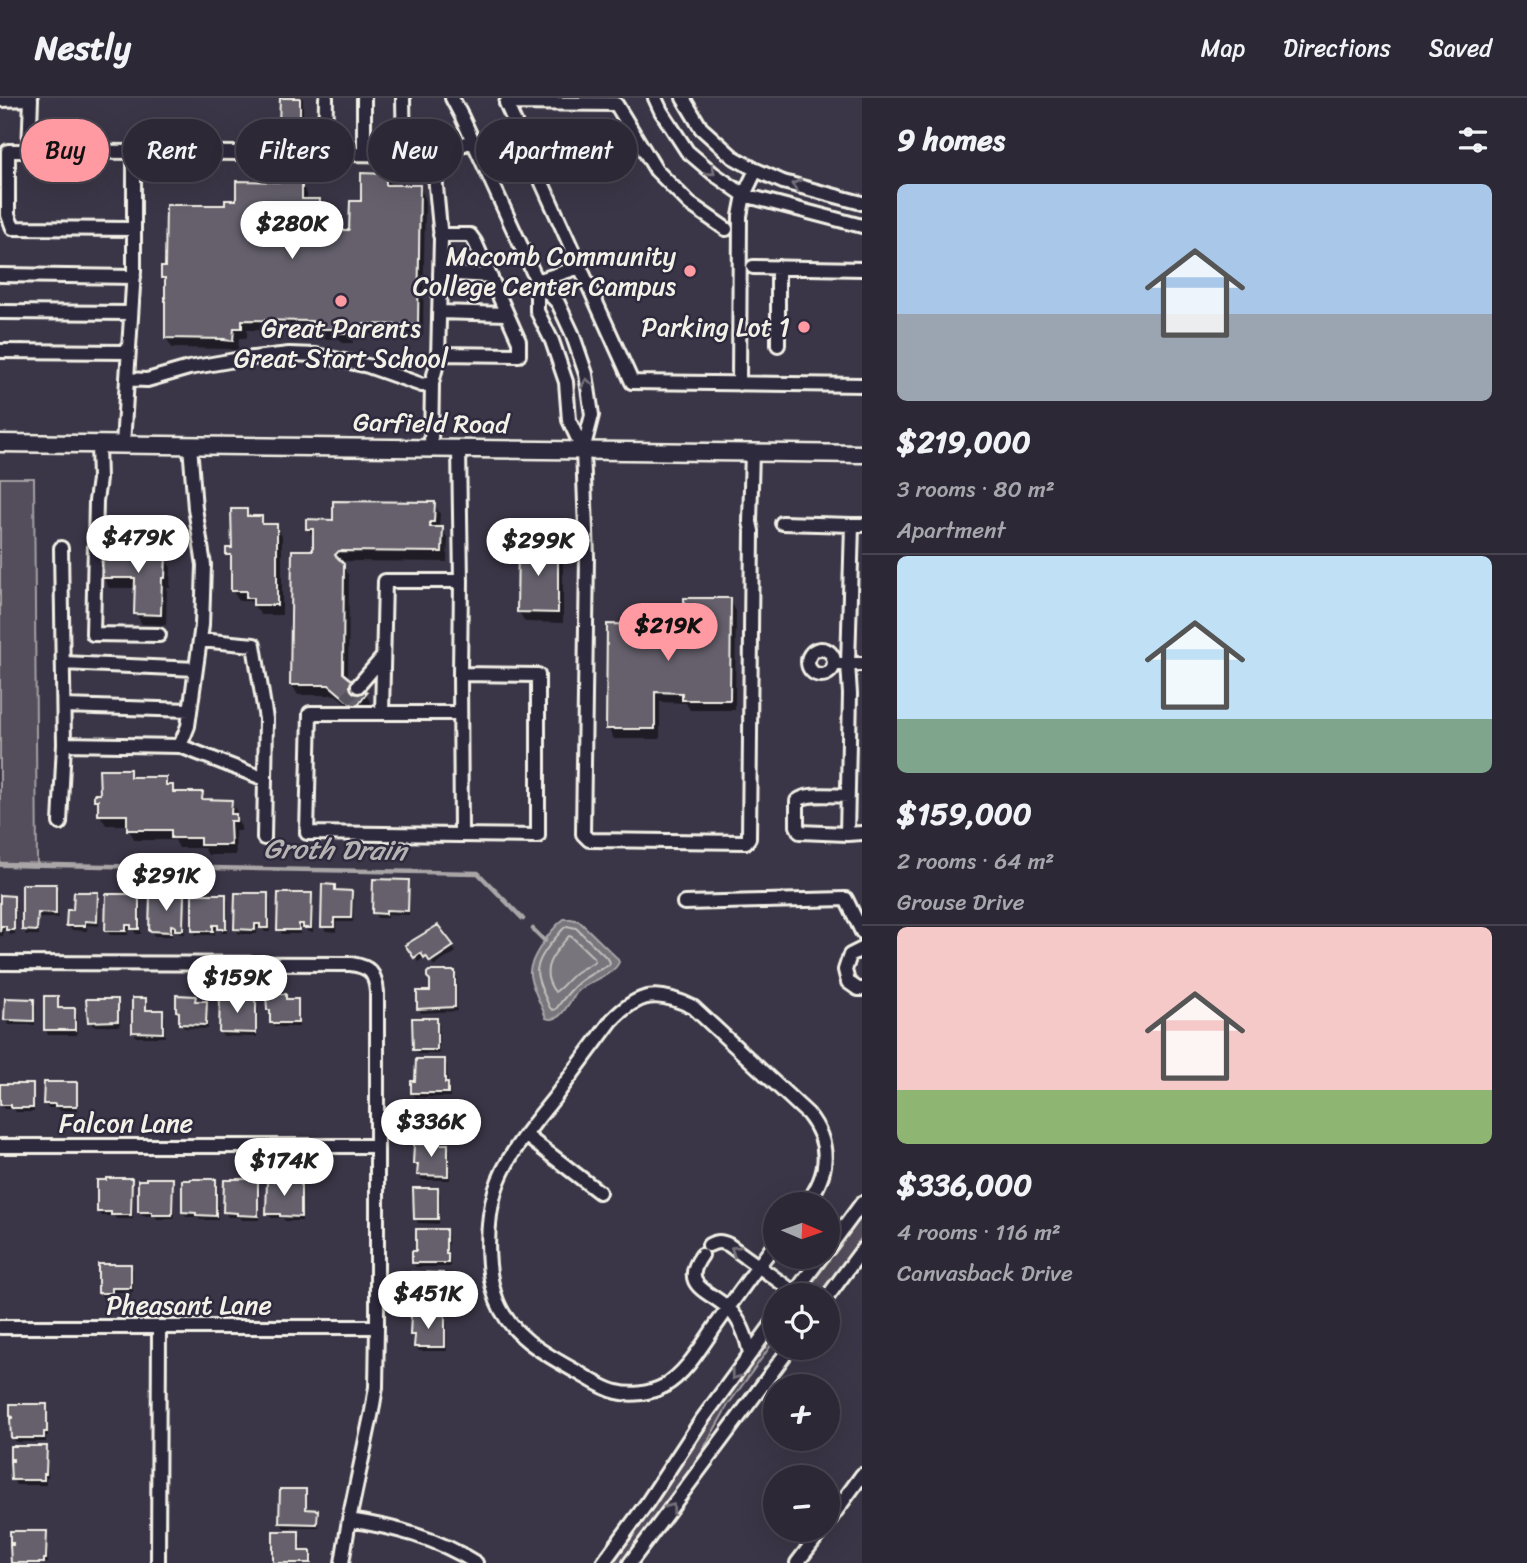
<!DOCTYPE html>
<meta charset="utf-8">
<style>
:root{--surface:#2c2835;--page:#383441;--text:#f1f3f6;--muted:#a6a6ad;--line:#484450;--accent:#ff9aa2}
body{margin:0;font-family:Sriracha,sans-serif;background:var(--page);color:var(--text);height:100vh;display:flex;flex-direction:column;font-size:26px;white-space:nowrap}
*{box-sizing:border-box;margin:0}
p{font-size:23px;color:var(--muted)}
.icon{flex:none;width:38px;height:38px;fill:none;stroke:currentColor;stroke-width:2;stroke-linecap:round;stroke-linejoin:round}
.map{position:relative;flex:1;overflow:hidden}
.drawer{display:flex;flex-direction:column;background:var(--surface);width:665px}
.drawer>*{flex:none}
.banner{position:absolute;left:21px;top:21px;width:665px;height:63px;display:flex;gap:14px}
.needle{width:46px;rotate:92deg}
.controls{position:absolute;left:763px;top:1094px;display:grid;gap:14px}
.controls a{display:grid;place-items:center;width:77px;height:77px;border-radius:50%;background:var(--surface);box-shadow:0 7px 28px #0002,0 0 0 2px var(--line);font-size:35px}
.price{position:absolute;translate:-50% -60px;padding:0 16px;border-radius:24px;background:#fff;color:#222;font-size:23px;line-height:46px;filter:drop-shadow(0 2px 4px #0008)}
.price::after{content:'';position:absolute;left:50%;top:42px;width:21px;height:16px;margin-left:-10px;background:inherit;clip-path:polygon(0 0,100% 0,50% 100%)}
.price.active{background:var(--accent);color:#111}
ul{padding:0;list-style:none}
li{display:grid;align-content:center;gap:14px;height:371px;padding:0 35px}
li+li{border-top:2px solid var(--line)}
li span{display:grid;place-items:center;height:217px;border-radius:10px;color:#555}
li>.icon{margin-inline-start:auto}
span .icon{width:126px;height:126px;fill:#fffc;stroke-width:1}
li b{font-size:30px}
h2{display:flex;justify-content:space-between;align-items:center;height:84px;padding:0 35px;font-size:30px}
.chip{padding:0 24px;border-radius:32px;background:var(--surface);box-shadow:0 7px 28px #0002,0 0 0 2px var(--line);font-size:24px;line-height:63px}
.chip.active{background:var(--accent);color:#111}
header{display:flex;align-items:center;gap:42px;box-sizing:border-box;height:98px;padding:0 35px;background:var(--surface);border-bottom:2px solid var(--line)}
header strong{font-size:33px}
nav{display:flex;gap:38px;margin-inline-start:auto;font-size:24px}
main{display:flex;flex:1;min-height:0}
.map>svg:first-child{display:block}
.green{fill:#534e5c;stroke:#a4a0a2;stroke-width:2}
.water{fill:#78747b;stroke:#aaa6a7;stroke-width:2}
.shadow{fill:#0007}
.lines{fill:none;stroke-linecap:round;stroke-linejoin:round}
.shore{stroke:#c2bfbc;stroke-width:2}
.stream{stroke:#aaa6a7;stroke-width:4.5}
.building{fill:#65616c;stroke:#f4f1e8;stroke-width:2}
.minor-tunnel{stroke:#57525f;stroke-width:12;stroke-dasharray:12 6;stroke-linecap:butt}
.minor-casing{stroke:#f4f1e8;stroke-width:18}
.major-casing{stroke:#f4f1e8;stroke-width:21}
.minor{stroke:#2f2a3d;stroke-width:12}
.major{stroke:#2f2a3d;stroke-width:16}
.oneway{stroke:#747079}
.poi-dot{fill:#ff9aa2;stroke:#2f2a3d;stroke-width:2.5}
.labels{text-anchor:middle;stroke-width:5;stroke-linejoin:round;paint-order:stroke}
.poi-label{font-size:26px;fill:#f4f1e8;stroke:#2f2a3d;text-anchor:end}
.street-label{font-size:26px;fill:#f4f1e8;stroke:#2f2a3d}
.water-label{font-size:28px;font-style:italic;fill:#b6b2b2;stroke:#2f2a3d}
</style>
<header>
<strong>Nestly</strong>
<nav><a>Map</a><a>Directions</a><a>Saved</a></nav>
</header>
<main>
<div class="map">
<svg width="862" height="1465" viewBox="0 0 862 1465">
<rect width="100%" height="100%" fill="#3b3647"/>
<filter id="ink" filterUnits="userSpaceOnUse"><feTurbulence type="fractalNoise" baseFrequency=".0143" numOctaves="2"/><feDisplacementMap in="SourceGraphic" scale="14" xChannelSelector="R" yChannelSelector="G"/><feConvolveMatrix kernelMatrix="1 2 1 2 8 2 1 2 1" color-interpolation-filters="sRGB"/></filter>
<g filter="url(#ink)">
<path class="green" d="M0,380H34L37,769L0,768Z
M862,1118V1139L820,1195L813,1197L809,1191L810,1188Z
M775,1235V1242L728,1307L698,1361L621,1465H613L647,1419L709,1325Z"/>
<path class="water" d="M564,821H571L579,823L617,860L619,864C614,877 589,883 578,893C568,903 562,926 546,920C542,908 531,888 530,877C528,862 552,830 564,821Z"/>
<path class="shadow" d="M281,0H303V33H285L281,25Z
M385,77L392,89H419L425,100L423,237L367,236V241H353V245H342L340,241H320L315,233L247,232V240H239L238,252H231L230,251L172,250L166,239L167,187L162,179L167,171L226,109L238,104L301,86L307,96V103H319L325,113V129L327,133L351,134L363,105Z
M434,406L440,416L439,431H442L448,441L447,464L345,463L342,466L349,478L348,582L366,597L372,607L362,619L336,597H298L292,587L315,454L314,441L308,430L335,423Z
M246,413L250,420H261L265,428H276L282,438V517H261L250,503H239L233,493V465L228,457L234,452Z
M142,446L148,456V459L165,460L171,470L170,490H167L166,527L142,526L136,516L137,490H109L103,479Z
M557,447L563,458V525L525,524L519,514Z
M730,502L736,513L735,612H690L686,605L660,604V641H614L608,630L655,529L660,537H686Z
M129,673L133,681H165L177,696H202L206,703H230L237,714L236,720L241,729V733H235L236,757H208L204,750H179L175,742H135L129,732V727H106L100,717V710L95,702Z
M408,783L410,788L409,817L388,816V820H377L374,815Z
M55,788L58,792V820H39V837H26L24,832Z
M334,788L337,794H351L354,799L353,824H336V834L326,833L323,829Z
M97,796L100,801L99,828L87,827V833L71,832L68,827L75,814Z
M267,797L270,801V834H265L262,830H257V836H239L236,831Z
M311,797L313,802V834H308L305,830H300V836H282L279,831Z
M138,798L141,803V836H136L133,831H128V837H110L107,833Z
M225,798L228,803L227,835H222L220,831H215V837H196L194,832Z
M0,799H13L16,804L15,836L10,837L8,832H3V838H0Z
M183,799L185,803V836H180L177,832H172V838H154L151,833Z
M438,829L456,854L434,868L430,862L428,863L425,859L418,864L408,847Z
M454,875L457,879V913L421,915L419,910L432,894Z
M238,898L241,906L252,902L258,911L257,939L223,938L220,934Z
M285,898L288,903H297L299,907V929H275L272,925L271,917L268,912Z
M194,899L197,904L206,905L208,909V931L184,930L181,925V919L178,913Z
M57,900L59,905V912H74L77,917V937H48L46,932Z
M117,902L119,907L120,928H93L90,923Z
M145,902L147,907V914H162L165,919V939H136L134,934Z
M33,903L36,907L35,927H9L6,922Z
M436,922L439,927V956H418L415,951Z
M444,962L447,967V987L450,992V999H415L413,994L417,984Z
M76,986L78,991V1013H60L58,1010H48L45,1005Z
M32,988L34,992V1014H16L14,1011H4L1,1007Z
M425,1005L428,1011H436L439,1015V1042H420L417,1038L412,1023Z
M447,1048L450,1052V1082H422L419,1077V1070H417L415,1066Z
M131,1082L133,1087V1121H116L114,1118H102L99,1114Z
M172,1082L174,1087V1121H157L155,1118H142L140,1114Z
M215,1083L218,1087V1122H200L198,1119H186L183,1114Z
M257,1083L260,1087L259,1122H242L240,1119H228L225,1114Z
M300,1084L303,1088L302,1123H285L283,1120H271L268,1115Z
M437,1091L440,1096L439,1126L418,1125L416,1121Z
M445,1133L448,1138V1157L450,1162V1169H416L413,1164L418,1155Z
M130,1168L133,1172V1194H114V1200H103L100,1195Z
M442,1176L445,1181V1210H419L417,1206V1199H415L412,1194Z
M444,1219L447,1224V1253H419L416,1248V1242H414L411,1237Z
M46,1308L48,1312V1338H46V1344H16L13,1340L14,1322L12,1318Z
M46,1350L48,1355V1380H46V1387H16L13,1382L14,1365L12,1360Z
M305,1393L307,1398V1413H317L319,1418V1430H284L281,1425Z
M46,1435L48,1439V1465H13L14,1449L12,1445Z
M298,1435L301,1440V1455H310L313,1460V1465H275Z"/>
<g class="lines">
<path class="shore" d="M567,828L576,830L609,862L610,865L609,867C581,880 573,887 556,911L553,912L550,910C546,900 537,885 537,873C538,858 554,842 563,831Z
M569,838L572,839L594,860L595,863C590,867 584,869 578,873C569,879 563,889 555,894C538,872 553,856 569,838Z"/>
<path class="stream" d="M0,766L478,775L523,821
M533,831L545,843"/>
</g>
<path class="building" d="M280,0H300V26H279Z
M361,75L386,76V87H420L418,227L362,226V231H348V235H335V231H312V223L242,222V230H234L233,243L223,242L224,241L165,240V180H161V169H165L166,107H225V102H236V83L302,84V101H320L319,125H325L324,132H349L350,103H361Z
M333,403L435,404L434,424H430V429H443L442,454L339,453L335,457L344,466L343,575L367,595L356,610L329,587H290L292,452H313V431H306V421L333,422Z
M231,411H247V418H262V426H277V507H253V500H246V493H231V457H226V450H232Z
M116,444H143V458H166L165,480H162L161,517L134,516L135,480H101V457H116Z
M518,445H558V515L517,514Z
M684,500H731L730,602H682V595L655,594V631H606L607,526L656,527V535L684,536Z
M99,671H130V679H166V687H173V694H203L202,701L232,702L231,716H236V723H230L231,747H200V740H171V732H127V717H98V702H94V696H100Z
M373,781L409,782L408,813L386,812V816L372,815Z
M22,786H56V816L38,815L37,833L22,832Z
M322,786L335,787V792L352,793L351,820H334V829H321Z
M74,794H98L97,824L85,823V828H66L67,812H73Z
M235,795H268V830H260V826H255V832L234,831Z
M278,795H312L311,830H303V826H299V832H277Z
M106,796H139V831H131V827H126V833H105Z
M192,796H226V831H218V827H213V833H192Z
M0,797L14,798V832H6V828H1L0,834Z
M150,797H184L183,832H175V828L171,827V834L149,833Z
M438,827L454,848L430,864L426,858L424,860L421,855L414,860L405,847Z
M429,873H455V909L417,911V893H430V882L427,879V875Z
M220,896L239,897V905H243L246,900H253L256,905V935L219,934Z
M266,896H286V901H298V925H270V912H267Z
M176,897L196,898L195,903H207L206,927L179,926V914L176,913Z
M44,898H58V910H75V932H44Z
M5,900L34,901V923L4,922Z
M132,900H146V912H163V935L132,934Z
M86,901H118V923L88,924Z
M412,920H437V952H413Z
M416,961H445V985H448V995H411V983H415Z
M44,984H77V1008H55V1006H43Z
M0,986H33V1010H11V1007H0Z
M411,1003H426V1009H437V1038H415V1030H412L413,1023H411Z
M414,1046H448V1078L417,1077L418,1066H413Z
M106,1080H132L131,1117H111V1114H97V1082H106Z
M146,1080H173L172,1117H152V1114H138V1082H146Z
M190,1081H216V1118L196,1117V1115L182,1114V1082H190Z
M232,1081H258V1118L237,1117V1115L223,1114L224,1082H232Z
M275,1082H301V1119L280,1118V1116H266L267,1083H275Z
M413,1090H438V1121H414Z
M416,1131H446V1155H448V1165H412V1153H416Z
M98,1166H131V1190H112V1195H98Z
M411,1174L443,1175V1206H415V1195H410Z
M411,1217H445V1249H414L415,1237H410Z
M10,1306H47V1334H44V1340H11L10,1320H13V1319L10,1318Z
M10,1348H47L46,1376H44V1382H11L10,1363H13V1361H10Z
M280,1391H306V1411L318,1412L317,1426L279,1425Z
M10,1433H47L46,1461H44V1465H11L10,1447H13V1445H10Z
M273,1433H299V1453H311V1465H273Z"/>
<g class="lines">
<path class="minor-tunnel" d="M346,602L358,588"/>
<g class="minor-casing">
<path id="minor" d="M403,0L404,57
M452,0L462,19L537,183L558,205L572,235L586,276L592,317L583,352L587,459L583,736L589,742L746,744L749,740L752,433L750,424L752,354
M655,0L661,13L687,53L714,76L744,97L862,128
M683,0L701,30L733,59L756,72L783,84L862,105
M0,2L31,1L29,53L134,54
M29,53H8V117L13,130L134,131
M325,56L326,0
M364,56V0
M433,57L134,54V173L127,281L147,282L189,270L235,262L289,256L316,257L368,268L422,287L432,285L438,261L441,141L433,57L446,54L473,42
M726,131L690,106L656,72L616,6L506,5L632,284L862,287
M753,169L862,171
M440,175L490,178
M0,177L134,179
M537,183V213L552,243L566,284L569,322L583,352
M537,183L580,169
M0,214L131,215
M439,214L507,216
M778,247V169
M0,253L128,254
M438,256L519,257V243L475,144L470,137H440
M739,286L740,118L744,97L756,72
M98,346L99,381L96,403L93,536L159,537
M123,347L127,281
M431,350L432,285
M459,350L461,483L460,576L538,577V738L307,735L310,615H382L385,483H461
M782,425L852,427
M61,450L64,646L180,648L188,628L202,527L204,467L195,410L190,347
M200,542L254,547L266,621L264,740
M808 564a13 13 0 1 1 26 0a13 13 0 1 1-26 0Z
M63,565L196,571
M834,566H848L852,427H862
M862,566H848L850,596L847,736L862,735
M460,576L461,737
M358,588L383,559
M64,608L190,612
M382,615H460
M180,648L265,681
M60,725L64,646
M847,736L800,734L797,728V703C807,694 834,698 848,698
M684,805L846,801L862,834
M862,851L850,857L845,872L848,884L858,891H862
M0,865L351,866C370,869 375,874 377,894V1229L376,1289L372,1313L349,1422L342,1465
M525,1037L599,1094
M0,1048H377
M775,1146C756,1171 737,1197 719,1223C703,1245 688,1274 664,1288C651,1295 632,1298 617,1294C604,1291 591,1282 579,1275C547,1257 511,1239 497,1203C485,1172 486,1124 495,1093C506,1057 532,1028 555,999C574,973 593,948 612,922C639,894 658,892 693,909L808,1016C832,1046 829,1077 806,1106
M709,1147C717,1143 721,1143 729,1147L798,1197
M828,1151L862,1105
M702,1157C679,1189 709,1192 729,1211C741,1223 747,1240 750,1256
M793,1197L822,1158
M828,1198L862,1152
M0,1229H377
M349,1422C394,1429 437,1440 476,1465
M828,1424L862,1377
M158,1465L159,1230
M603,1465L647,1405L701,1323L775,1222
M630,1465L790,1250
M797,1465L822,1432"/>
</g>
<g class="major-casing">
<path id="major" d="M0,345L862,356"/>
</g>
<use href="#minor" class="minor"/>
<use href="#major" class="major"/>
</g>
<defs><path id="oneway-chevron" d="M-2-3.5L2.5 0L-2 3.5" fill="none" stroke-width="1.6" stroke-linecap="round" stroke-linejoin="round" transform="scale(1.75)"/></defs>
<g class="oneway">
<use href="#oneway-chevron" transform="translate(711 73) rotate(39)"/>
<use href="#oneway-chevron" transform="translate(796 87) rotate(-165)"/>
<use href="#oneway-chevron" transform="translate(587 285) rotate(-99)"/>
<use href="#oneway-chevron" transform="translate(735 1152) rotate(-146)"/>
<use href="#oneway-chevron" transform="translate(735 1277) rotate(126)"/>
<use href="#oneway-chevron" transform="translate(671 1410) rotate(-53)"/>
</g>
</g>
<g class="poi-dot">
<circle cx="690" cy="173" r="7"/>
<circle cx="341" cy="203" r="7"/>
<circle cx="804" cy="229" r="7"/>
</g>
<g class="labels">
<g class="poi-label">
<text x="676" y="167">Macomb Community<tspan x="676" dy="30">College Center Campus</tspan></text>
<text x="790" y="238">Parking Lot 1</text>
<text x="341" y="239" text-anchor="middle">Great Parents<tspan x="341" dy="30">Great Start School</tspan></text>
</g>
<g class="street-label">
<text transform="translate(431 325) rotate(1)" y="9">Garfield Road</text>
<text x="126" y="1034">Falcon Lane</text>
<text x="189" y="1216">Pheasant Lane</text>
</g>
<g class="water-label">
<text transform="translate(335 751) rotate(1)" y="10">Groth Drain</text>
</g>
</g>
</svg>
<div class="controls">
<a><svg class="needle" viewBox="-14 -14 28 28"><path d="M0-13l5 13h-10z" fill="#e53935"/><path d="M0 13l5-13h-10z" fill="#a6a6ad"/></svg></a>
<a><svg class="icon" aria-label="locate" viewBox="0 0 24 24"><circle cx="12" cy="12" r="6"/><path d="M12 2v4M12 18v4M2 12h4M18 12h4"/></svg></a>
<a>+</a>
<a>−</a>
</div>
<b class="price" style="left:292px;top:163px">$280K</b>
<b class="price" style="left:138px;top:477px">$479K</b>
<b class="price" style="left:538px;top:480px">$299K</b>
<b class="price active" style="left:668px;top:565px">$219K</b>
<b class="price" style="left:166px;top:815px">$291K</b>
<b class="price" style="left:237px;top:917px">$159K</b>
<b class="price" style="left:431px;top:1061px">$336K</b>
<b class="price" style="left:284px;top:1100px">$174K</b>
<b class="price" style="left:428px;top:1233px">$451K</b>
<div class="banner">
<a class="chip active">Buy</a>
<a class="chip">Rent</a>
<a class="chip">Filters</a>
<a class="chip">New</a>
<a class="chip">Apartment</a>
</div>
</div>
<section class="drawer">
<h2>9 homes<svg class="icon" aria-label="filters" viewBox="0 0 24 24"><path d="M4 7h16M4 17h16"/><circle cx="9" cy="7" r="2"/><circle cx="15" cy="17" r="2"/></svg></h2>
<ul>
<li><span style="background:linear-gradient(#a9c7e8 60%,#9aa5b1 0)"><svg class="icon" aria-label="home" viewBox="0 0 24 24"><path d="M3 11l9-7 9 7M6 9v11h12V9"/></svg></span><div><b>$219,000</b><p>3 rooms · 80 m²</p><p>Apartment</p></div></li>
<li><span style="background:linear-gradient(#bfe0f5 75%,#7fa58c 0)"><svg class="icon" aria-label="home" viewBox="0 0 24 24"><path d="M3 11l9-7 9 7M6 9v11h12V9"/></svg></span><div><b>$159,000</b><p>2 rooms · 64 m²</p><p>Grouse Drive</p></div></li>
<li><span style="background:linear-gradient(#f6c9c9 75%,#8fb573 0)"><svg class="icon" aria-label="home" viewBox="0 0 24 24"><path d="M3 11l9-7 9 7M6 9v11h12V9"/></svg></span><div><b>$336,000</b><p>4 rooms · 116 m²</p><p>Canvasback Drive</p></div></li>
</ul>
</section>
</main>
